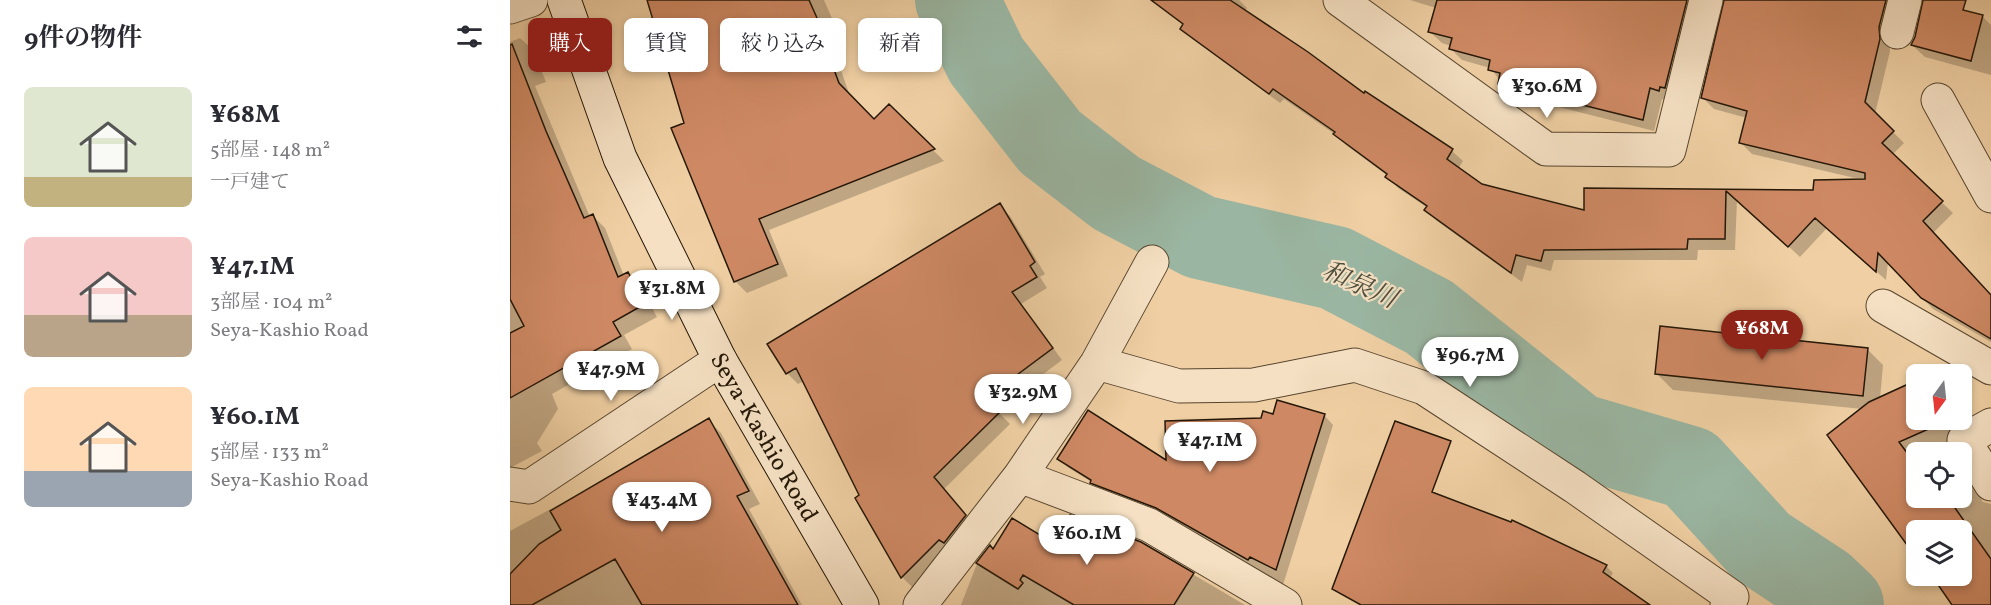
<!DOCTYPE html>
<html lang="ja">
<meta charset="utf-8">
<style>
:root{--surface:#fff;--page:#f7f7f7;--text:#2b2b33;--muted:#7c7c81;--accent:#8f2418}
body{margin:0;font-family:Vollkorn,"Noto Serif JP",serif;background:var(--page);color:var(--text);height:100vh;display:flex;flex-direction:column;font-size:22px;white-space:nowrap}
*{box-sizing:border-box;margin:0}
p{font-size:20px;color:var(--muted)}
.icon{flex:none;width:33px;height:33px;fill:none;stroke:currentColor;stroke-width:2;stroke-linecap:round;stroke-linejoin:round}
.map{position:relative;flex:1;overflow:hidden}
.sheet{display:flex;flex-direction:column;background:var(--surface);width:510px}
.sheet>*{flex:none}
.banner{position:absolute;left:18px;top:18px;width:570px;height:54px;display:flex;gap:12px}
.needle{width:39px;rotate:195deg}
.controls{position:absolute;left:1396px;top:364px;display:grid;gap:12px}
.controls a{display:grid;place-items:center;width:66px;height:66px;border-radius:9px;background:var(--surface);box-shadow:0 3px 9px #0003;font-size:30px}
.price{position:absolute;translate:-50% -51px;padding:0 14px;border-radius:21px;background:#fff;color:#222;font-size:20px;line-height:39px;filter:drop-shadow(0 2px 3px #0008)}
.price::after{content:'';position:absolute;left:50%;top:36px;width:18px;height:14px;margin-left:-9px;background:inherit;clip-path:polygon(0 0,100% 0,50% 100%)}
.price.current{background:var(--accent);color:#fff}
ul{padding:0;list-style:none}
li{display:flex;align-items:center;gap:18px;height:150px;padding:0 24px}
li span{display:grid;place-items:center;flex:none;width:168px;height:120px;border-radius:9px;color:#555}
li>.icon{margin-inline-start:auto}
span .icon{width:72px;height:72px;fill:#fffc;stroke-width:1}
li b{font-size:26px}
h2{display:flex;justify-content:space-between;align-items:center;height:72px;padding:0 24px;font-size:26px}
.pill{padding:0 21px;border-radius:9px;background:var(--surface);box-shadow:0 3px 9px #0003;font-size:21px;line-height:54px}
.pill.current{background:var(--accent);color:#fff}
main{display:flex;flex:1;min-height:0}
.map>svg:first-child{display:block}
.shadow{fill:#0003}
.lines{fill:none;stroke-linecap:round;stroke-linejoin:round}
.river{stroke:#9ab6a2;stroke-width:84}
.building{fill:#ce8964;stroke:#241707;stroke-width:1.5}
.minor-casing{stroke:#57452e;stroke-width:35}
.secondary-casing{stroke:#241707;stroke-width:35}
.minor{stroke:#f5e0c3;stroke-width:33}
.secondary{stroke:#f5e0c3;stroke-width:33}
.labels{text-anchor:middle;stroke-width:4.5;stroke-linejoin:round;paint-order:stroke}
.street-label{font-size:24px;fill:#241707;stroke:#f5e0c3}
.water-label{font-size:26px;font-style:italic;fill:#4d4f3d;stroke:#f5e0c3}
</style>
<main>
<section class="sheet">
<h2>9件の物件<svg class="icon" aria-label="filters" viewBox="0 0 24 24"><path d="M4 7h16M4 17h16"/><circle cx="9" cy="7" r="2"/><circle cx="15" cy="17" r="2"/></svg></h2>
<ul>
<li><span style="background:linear-gradient(#dfe7d0 75%,#c2b280 0)"><svg class="icon" aria-label="home" viewBox="0 0 24 24"><path d="M3 11l9-7 9 7M6 9v11h12V9"/></svg></span><div><b>¥68M</b><p>5部屋 · 148 m²</p><p>一戸建て</p></div></li>
<li><span style="background:linear-gradient(#f6c9c9 65%,#b9a48a 0)"><svg class="icon" aria-label="home" viewBox="0 0 24 24"><path d="M3 11l9-7 9 7M6 9v11h12V9"/></svg></span><div><b>¥47.1M</b><p>3部屋 · 104 m²</p><p>Seya-Kashio Road</p></div></li>
<li><span style="background:linear-gradient(#ffd9b3 70%,#9aa5b1 0)"><svg class="icon" aria-label="home" viewBox="0 0 24 24"><path d="M3 11l9-7 9 7M6 9v11h12V9"/></svg></span><div><b>¥60.1M</b><p>5部屋 · 133 m²</p><p>Seya-Kashio Road</p></div></li>
</ul>
</section>
<div class="map">
<svg width="1481" height="605" viewBox="0 0 1481 605">
<rect width="100%" height="100%" fill="#efcfa3"/>
<filter id="stains"><feTurbulence type="fractalNoise" baseFrequency=".00333" numOctaves="4"/><feColorMatrix values="0 0 0 0 .2 0 0 0 0 .09 0 0 0 0 .02 0 0 0 .5 -.17"/></filter>
<radialGradient id="worn" r=".72"><stop offset=".6" stop-color="#630" stop-opacity="0"/><stop offset="1" stop-color="#630" stop-opacity=".3"/></radialGradient>
<path class="shadow" d="M139,0H314L324,23L316,26L325,47L323,48L340,96L364,121L379,106L434,161L259,230L278,276L237,293L226,282L163,129L176,124Z
M643,0H729L737,8L735,12L854,95L942,151L953,161L948,169L971,186L1075,212V189L1304,191L1349,179L1242,154L1231,143L1237,118L1204,109L1193,98L1215,0H1386L1379,39L1380,51L1365,114L1394,143L1382,155L1443,213L1423,233L1476,291L1481,293V342L1423,309L1378,262L1376,280L1317,228L1290,257L1227,199L1225,250H1188L1187,260H1044L1041,271L1017,265L1012,282L927,221L916,210L918,208L888,188L878,176L836,145L826,135L774,99L770,103L683,39L672,28L674,26Z
M900,0H1193L1161,102L1152,99L1144,131L1001,95L989,83L990,80L980,68L952,60L940,48L941,46L932,43L920,32L926,8Z
M1472,16L1481,25V75L1415,57L1402,45Z
M10,38L23,50L36,82L25,86L80,217L83,216L95,228L114,276L118,274L130,286L147,317L114,335L122,349L42,394L48,409L27,443L32,451L0,468V42Z
M489,205L500,216L535,274L530,277L537,288L511,304L552,360L486,410L500,424L434,489L465,526L403,588L392,577L347,499L351,495L294,381L288,384L277,373Z
M1357,349L1373,365L1370,399L1407,381V420H1452V399L1467,429L1446,453H1407V498H1452V468L1473,502L1481,504V605H1444L1424,576H1452V531H1407V554L1319,435L1352,409L1163,390L1147,374Z
M1432,370L1438,375H1421Z
M814,415L823,425L773,585L659,518L591,492L583,483L559,468L549,459L658,463L764,416Z
M198,420L211,433L250,504L239,509L292,605H0V531L63,497L64,499Z
M630,543L735,605H451L466,566L481,547L484,551L544,545Z
M1096,566L1103,573L1099,579L1137,605H882Z"/>
<g class="lines">
<path class="river" d="M447,0L476,60L540,142L606,193L690,237L825,268L919,317L1067,435L1180,468L1251,546L1312,586L1332,605"/>
</g>
<path class="building" d="M137,0H299L315,36L312,37L329,83L364,119L379,104L425,149L249,219L268,264L224,282L161,128L174,123Z
M641,0H720L798,52L854,93L855,91L943,149L937,159L972,184L1074,210V188L1303,190L1304,180L1355,179V173L1229,143L1237,111L1191,98L1214,0H1376L1369,27L1370,39L1355,102L1384,131L1372,143L1433,201L1413,221L1481,295V339L1411,298L1368,253L1366,272L1305,218L1278,247L1216,191L1215,239H1178L1177,249L1034,250L1031,261L1006,255L1001,273L914,210L917,206L875,177L877,174L823,134L825,132L763,89L759,94L670,29L673,24Z
M927,0H1177L1155,88L1150,87L1149,91L1140,88L1133,120L988,84L990,73L978,70L980,60L939,49L942,38L918,32Z
M1413,0H1456L1453,10L1473,15L1461,61L1401,45L1405,37Z
M2,44L36,131L74,218L83,214L108,277L118,272L135,304L103,322L111,336L0,398V333L14,326L0,299V45Z
M490,203L525,262L520,266L527,277L502,292L543,348L476,398L490,412L424,477L456,515L434,543L429,540L391,578L345,498L349,495L286,368L276,374L257,344Z
M1150,326L1358,348L1353,396L1145,374Z
M1407,380V420H1431L1432,423L1389,442L1407,466V498H1438L1481,559V605H1442L1422,576H1452V531H1407V555L1402,548L1400,549L1317,435L1359,402Z
M767,400L815,414L766,570L740,557L738,560L646,508L580,483L581,480L547,459L578,410L656,460L655,421L751,418L753,411L763,414Z
M199,418L239,491L227,496L288,605H132L105,559L22,605H0V574L29,544L51,530L40,511Z
M885,421L941,441L922,492L1001,522L1002,520L1097,565L1093,572L1140,605H851L822,589Z
M560,515L631,542L684,573L664,605H564L513,575L510,580L513,583L508,589L466,563L480,545L483,549L502,518L543,543Z"/>
<g class="lines">
<g class="minor-casing">
<path id="minor" d="M830,0L1036,149L1159,150L1196,0
M0,7L21,0
M1387,32L1395,0
M1428,100L1481,196
M1373,306L1481,368
M587,363L669,386L744,385L845,365L914,388L1065,487L1222,597L1217,605
M1481,425L1454,440L1481,484
M510,476L639,525L775,605
M0,484L19,487L210,360
M410,605L510,476L587,363L642,262"/>
</g>
<g class="secondary-casing">
<g id="secondary">
<path id="s1" d="M54,0L110,158L210,360L352,605"/>
</g>
</g>
<use href="#minor" class="minor"/>
<use href="#secondary" class="secondary"/>
</g>
<g class="labels">
<g class="street-label">
<text dy="8" stroke="none"><textPath href="#s1" startOffset="482">Seya-Kashio Road</textPath></text>
</g>
<g class="water-label">
<text transform="translate(850 284) rotate(24)" y="9">和泉川</text>
</g>
</g>
<rect width="100%" height="100%" filter="url(#stains)"/>
<rect width="100%" height="100%" fill="url(#worn)"/>
</svg>
<div class="controls">
<a><svg class="needle" viewBox="-14 -14 28 28"><path d="M0-13l5 13h-10z" fill="#e53935"/><path d="M0 13l5-13h-10z" fill="#7c7c81"/></svg></a>
<a><svg class="icon" aria-label="locate" viewBox="0 0 24 24"><circle cx="12" cy="12" r="6"/><path d="M12 2v4M12 18v4M2 12h4M18 12h4"/></svg></a>
<a><svg class="icon" aria-label="layers" viewBox="0 0 24 24"><path d="M12 4l9 5-9 5-9-5zM3 14l9 5 9-5"/></svg></a>
</div>
<b class="price" style="left:1037px;top:119px">¥30.6M</b>
<b class="price" style="left:162px;top:321px">¥31.8M</b>
<b class="price current" style="left:1252px;top:361px">¥68M</b>
<b class="price" style="left:960px;top:388px">¥96.7M</b>
<b class="price" style="left:101px;top:402px">¥47.9M</b>
<b class="price" style="left:513px;top:425px">¥32.9M</b>
<b class="price" style="left:700px;top:473px">¥47.1M</b>
<b class="price" style="left:152px;top:533px">¥43.4M</b>
<b class="price" style="left:577px;top:566px">¥60.1M</b>
<div class="banner">
<a class="pill current">購入</a>
<a class="pill">賃貸</a>
<a class="pill">絞り込み</a>
<a class="pill">新着</a>
</div>
</div>
</main>
